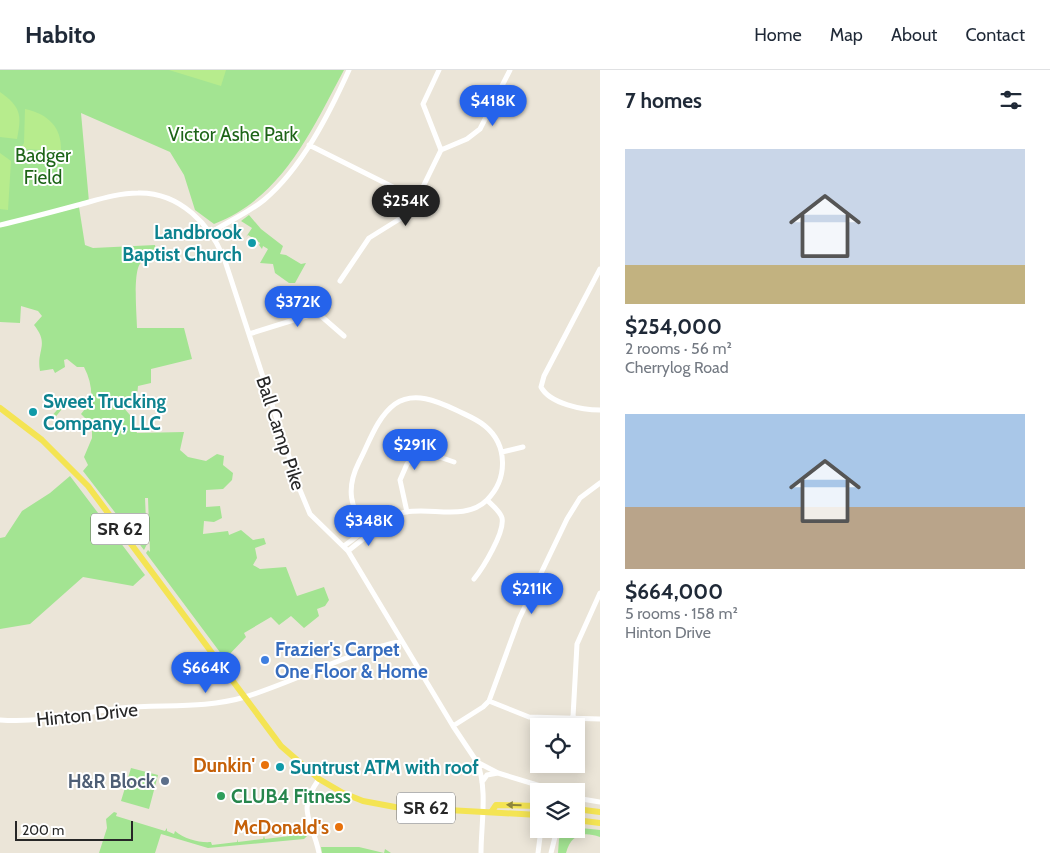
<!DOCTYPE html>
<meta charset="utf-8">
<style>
:root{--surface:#fff;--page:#f6f6f7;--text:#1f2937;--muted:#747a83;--line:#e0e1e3;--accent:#2563eb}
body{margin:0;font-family:Cabin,sans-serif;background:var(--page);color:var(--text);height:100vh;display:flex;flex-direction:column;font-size:19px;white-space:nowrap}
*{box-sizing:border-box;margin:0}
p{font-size:16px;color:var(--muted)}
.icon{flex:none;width:28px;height:28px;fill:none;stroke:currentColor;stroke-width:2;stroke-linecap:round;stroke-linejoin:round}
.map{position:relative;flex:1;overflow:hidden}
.sheet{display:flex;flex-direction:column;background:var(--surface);width:450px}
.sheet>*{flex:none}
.buttons{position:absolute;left:530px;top:648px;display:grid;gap:10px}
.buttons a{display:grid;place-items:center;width:55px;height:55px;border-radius:0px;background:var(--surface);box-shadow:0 2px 12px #0003;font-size:25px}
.scale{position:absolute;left:15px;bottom:12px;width:118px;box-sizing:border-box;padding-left:5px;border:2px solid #272727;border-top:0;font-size:14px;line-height:18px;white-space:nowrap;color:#272727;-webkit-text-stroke:4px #fff;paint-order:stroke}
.price{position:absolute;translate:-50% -42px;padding:0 11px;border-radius:18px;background:var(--accent);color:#fff;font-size:16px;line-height:32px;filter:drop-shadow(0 1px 2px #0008)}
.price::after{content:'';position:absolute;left:50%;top:30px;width:15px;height:11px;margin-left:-8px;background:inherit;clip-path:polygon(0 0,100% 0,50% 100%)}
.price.on{background:#222;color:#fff}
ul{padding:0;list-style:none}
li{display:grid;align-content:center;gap:10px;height:265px;padding:0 25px}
li span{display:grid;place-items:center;height:155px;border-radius:0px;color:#555}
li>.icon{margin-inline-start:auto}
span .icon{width:90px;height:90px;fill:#fffc;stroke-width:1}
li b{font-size:21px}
h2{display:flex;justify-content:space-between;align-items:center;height:60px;padding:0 25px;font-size:21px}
header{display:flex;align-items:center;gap:30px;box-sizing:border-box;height:70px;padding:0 25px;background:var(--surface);border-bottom:1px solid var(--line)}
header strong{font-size:24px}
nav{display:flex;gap:28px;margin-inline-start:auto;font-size:18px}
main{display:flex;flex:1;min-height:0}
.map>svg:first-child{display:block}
.green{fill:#a3e492}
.pitch{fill:#b7ec8d}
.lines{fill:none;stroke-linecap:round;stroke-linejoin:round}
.minor{stroke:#fff;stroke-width:5}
.major{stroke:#f4e453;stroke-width:6}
.oneway{fill:#8e863d}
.culture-dot{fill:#0f9aa8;stroke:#fff;stroke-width:2}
.shop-dot{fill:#3f7fe0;stroke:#fff;stroke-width:2}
.food-dot{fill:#e8710a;stroke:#fff;stroke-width:2}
.service-dot{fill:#5c6f8a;stroke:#fff;stroke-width:2}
.leisure-dot{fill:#2e9e5b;stroke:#fff;stroke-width:2}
.labels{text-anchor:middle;stroke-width:4;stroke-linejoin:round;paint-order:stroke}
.shield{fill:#fff;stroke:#686868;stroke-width:1}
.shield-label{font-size:18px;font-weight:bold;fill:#272727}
.park-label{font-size:19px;fill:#1d6417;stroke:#fff}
.culture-label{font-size:19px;font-weight:bold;fill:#0d838f;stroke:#fff;text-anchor:start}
.street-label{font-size:19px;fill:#272727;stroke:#fff}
.shop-label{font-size:19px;font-weight:bold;fill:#366cbe;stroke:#fff;text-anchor:start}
.food-label{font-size:19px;font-weight:bold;fill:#c56008;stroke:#fff;text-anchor:end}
.service-label{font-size:19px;font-weight:bold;fill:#4e5e75;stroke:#fff;text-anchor:end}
.leisure-label{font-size:19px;font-weight:bold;fill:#27864d;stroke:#fff;text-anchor:start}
</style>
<header>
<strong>Habito</strong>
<nav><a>Home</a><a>Map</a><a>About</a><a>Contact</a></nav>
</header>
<main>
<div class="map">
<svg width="600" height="783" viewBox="0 0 600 783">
<rect width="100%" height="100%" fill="#ebe5d8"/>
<path class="green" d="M0,0H344C311,61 283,127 214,154L195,140L184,105L170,82L81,43L89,132L0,154Z
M79,137L85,175L93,178L155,175L157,189C153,191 146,189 142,192C132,197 137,247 137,258H184L192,289L151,299V313L138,316L137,326L123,337L130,345L137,363L184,362L180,380L188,387L206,391L217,384L224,386L223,395L233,403L232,410L223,419L206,420V437L220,436L222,448L214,452L204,451L203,464L228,461L229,465L241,460L253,470L264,468L266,474L255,478L257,488L253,495L260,499L286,497L297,526L324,517L329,530L325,536L317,539L319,546L304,558L291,546L279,555L271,547L244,563L246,567L225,589L146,483L148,480L150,482L148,428H145L147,474L144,480L83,401L88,395L84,387L92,368V359L89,352L81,344L85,339L66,334L53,350L50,348L64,332L90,338C93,324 91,310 84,297H77L67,289L64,290L65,297L55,303L53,299L40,301C36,280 50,275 34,255L42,246L38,241L21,236L20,253L0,252V157Z
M249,145L261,159L283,176L280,184L286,185L301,194L306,193L295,213H289L275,203L273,194L260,193L268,179L263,176L262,179L259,175L260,173L248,165L246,167L252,158L241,151Z
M70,406L145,505L133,516L83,507L30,554L0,559V468L5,467L22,441L50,423Z
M131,698L158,705L149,739L121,731Z
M114,742L117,743L116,746L165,761L167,758V761L174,764L175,761C184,769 200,773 211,772L212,775L237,772V769L238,772L263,769L264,766L265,769L290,766V763L293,765L306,755L305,752L310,763L304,769L208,778L161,764L155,783H99L107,758L106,749Z
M581,758L600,760V767C583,761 571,764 566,783H558L559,769L563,761Z
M321,777H359L384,783L385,779L391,783H322Z"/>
<path class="pitch" d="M169,0H226L221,16Z
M0,22C21,37 22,45 17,69L0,67Z
M25,39C48,44 62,57 61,81L24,79L22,76L24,73Z
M0,83L11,91L8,140L0,139Z"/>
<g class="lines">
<path class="minor" d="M439,0L423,34L441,80
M309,75L417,129
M0,155C26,149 52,142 78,135C97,130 117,123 138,123C180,122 211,155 225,191L300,420L310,444L348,481L453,656L477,692L498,703L557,721
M212,162C229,151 248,143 264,130C302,98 329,44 349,0
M600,199L544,306L541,317C550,334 583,340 600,340
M340,211L369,168L406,145L417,129L441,80L467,69L480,59L510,0
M249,264L313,244L321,246L344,266
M502,382L523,377
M407,442L400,410L407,394L417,384L428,383L454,392
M344,476L364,461L369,460C380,453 393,444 406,442C432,437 466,451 487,430C508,409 508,375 485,356C477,349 466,345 456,340C437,331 414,321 395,334C377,347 369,373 359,392C346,418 349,439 369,460
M348,481L368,465L369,460
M474,509C483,498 505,462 502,448C500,441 492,435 487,430
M489,631L529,647L600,649
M573,647L577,574L600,523
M0,650C42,653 79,643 121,638C162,634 205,639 245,627C299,610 347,583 402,571
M453,656L483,637L489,631L519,549L567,449L580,428L600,413
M477,692C488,719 481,754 481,783
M319,709C296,742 312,749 319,783
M482,712L487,705L498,703
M576,728L600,732
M538,783L541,759
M551,783L557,759"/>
<path class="major" d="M0,338L42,370L88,416L281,676L319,709L343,723L363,731L395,737L539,745
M576,739L600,742
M492,741L496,735L539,736
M576,750L600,753"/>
</g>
<defs><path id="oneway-solid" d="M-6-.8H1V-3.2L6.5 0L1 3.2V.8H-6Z" transform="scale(1.25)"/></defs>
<use class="oneway" href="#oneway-solid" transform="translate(514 735) rotate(-179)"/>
<g class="culture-dot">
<circle cx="252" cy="173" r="5"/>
<circle cx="33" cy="342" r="5"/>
<circle cx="280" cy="697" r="5"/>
</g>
<circle class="shop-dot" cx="265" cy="590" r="5"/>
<g class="food-dot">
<circle cx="265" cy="695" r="5"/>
<circle cx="339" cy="757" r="5"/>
</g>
<circle class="service-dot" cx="165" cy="711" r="5"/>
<circle class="leisure-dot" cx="221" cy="726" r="5"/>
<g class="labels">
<g class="shield">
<rect x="91" y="443.5" width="58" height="31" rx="4"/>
<rect x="397" y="722.5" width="58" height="31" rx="4"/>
</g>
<g class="shield-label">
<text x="120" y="465">SR 62</text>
<text x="426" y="744">SR 62</text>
</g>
<g class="park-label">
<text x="233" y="71">Victor Ashe Park</text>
<text x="43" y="92">Badger<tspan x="43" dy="22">Field</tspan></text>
</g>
<g class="culture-label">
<text x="242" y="169" text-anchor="end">Landbrook<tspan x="242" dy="22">Baptist Church</tspan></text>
<text x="43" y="338">Sweet Trucking<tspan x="43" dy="22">Company, LLC</tspan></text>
<text x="290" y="704">Suntrust ATM with roof</text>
</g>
<g class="street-label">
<text transform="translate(281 363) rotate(72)" y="7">Ball Camp Pike</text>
<text transform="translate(87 644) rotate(-6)" y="7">Hinton Drive</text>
</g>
<g class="shop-label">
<text x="275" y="586">Frazier's Carpet<tspan x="275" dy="22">One Floor &amp; Home</tspan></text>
</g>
<g class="food-label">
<text x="255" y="702">Dunkin'</text>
<text x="329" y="764">McDonald's</text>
</g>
<g class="service-label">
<text x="155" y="718">H&amp;R Block</text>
</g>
<g class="leisure-label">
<text x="231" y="733">CLUB4 Fitness</text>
</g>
</g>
</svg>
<div class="buttons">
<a><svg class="icon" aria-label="locate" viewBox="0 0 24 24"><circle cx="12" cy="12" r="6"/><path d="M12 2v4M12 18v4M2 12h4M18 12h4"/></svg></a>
<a><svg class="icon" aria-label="layers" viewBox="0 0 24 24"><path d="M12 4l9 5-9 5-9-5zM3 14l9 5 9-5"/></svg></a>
</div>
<div class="scale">200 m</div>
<b class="price" style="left:493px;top:57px">$418K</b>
<b class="price on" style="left:406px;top:157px">$254K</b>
<b class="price" style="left:298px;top:258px">$372K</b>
<b class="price" style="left:415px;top:401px">$291K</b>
<b class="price" style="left:369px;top:477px">$348K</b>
<b class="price" style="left:532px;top:545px">$211K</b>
<b class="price" style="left:206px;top:624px">$664K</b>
</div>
<section class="sheet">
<h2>7 homes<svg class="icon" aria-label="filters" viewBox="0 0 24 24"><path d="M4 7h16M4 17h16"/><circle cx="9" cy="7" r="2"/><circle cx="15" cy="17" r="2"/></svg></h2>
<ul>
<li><span style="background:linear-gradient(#c9d6e8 75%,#c2b280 0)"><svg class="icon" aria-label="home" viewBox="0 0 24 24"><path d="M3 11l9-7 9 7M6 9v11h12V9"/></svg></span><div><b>$254,000</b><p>2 rooms · 56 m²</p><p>Cherrylog Road</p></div></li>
<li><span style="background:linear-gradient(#a9c7e8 60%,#b9a48a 0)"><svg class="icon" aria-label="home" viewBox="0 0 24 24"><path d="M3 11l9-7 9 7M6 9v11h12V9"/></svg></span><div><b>$664,000</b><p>5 rooms · 158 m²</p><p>Hinton Drive</p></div></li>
</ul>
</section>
</main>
